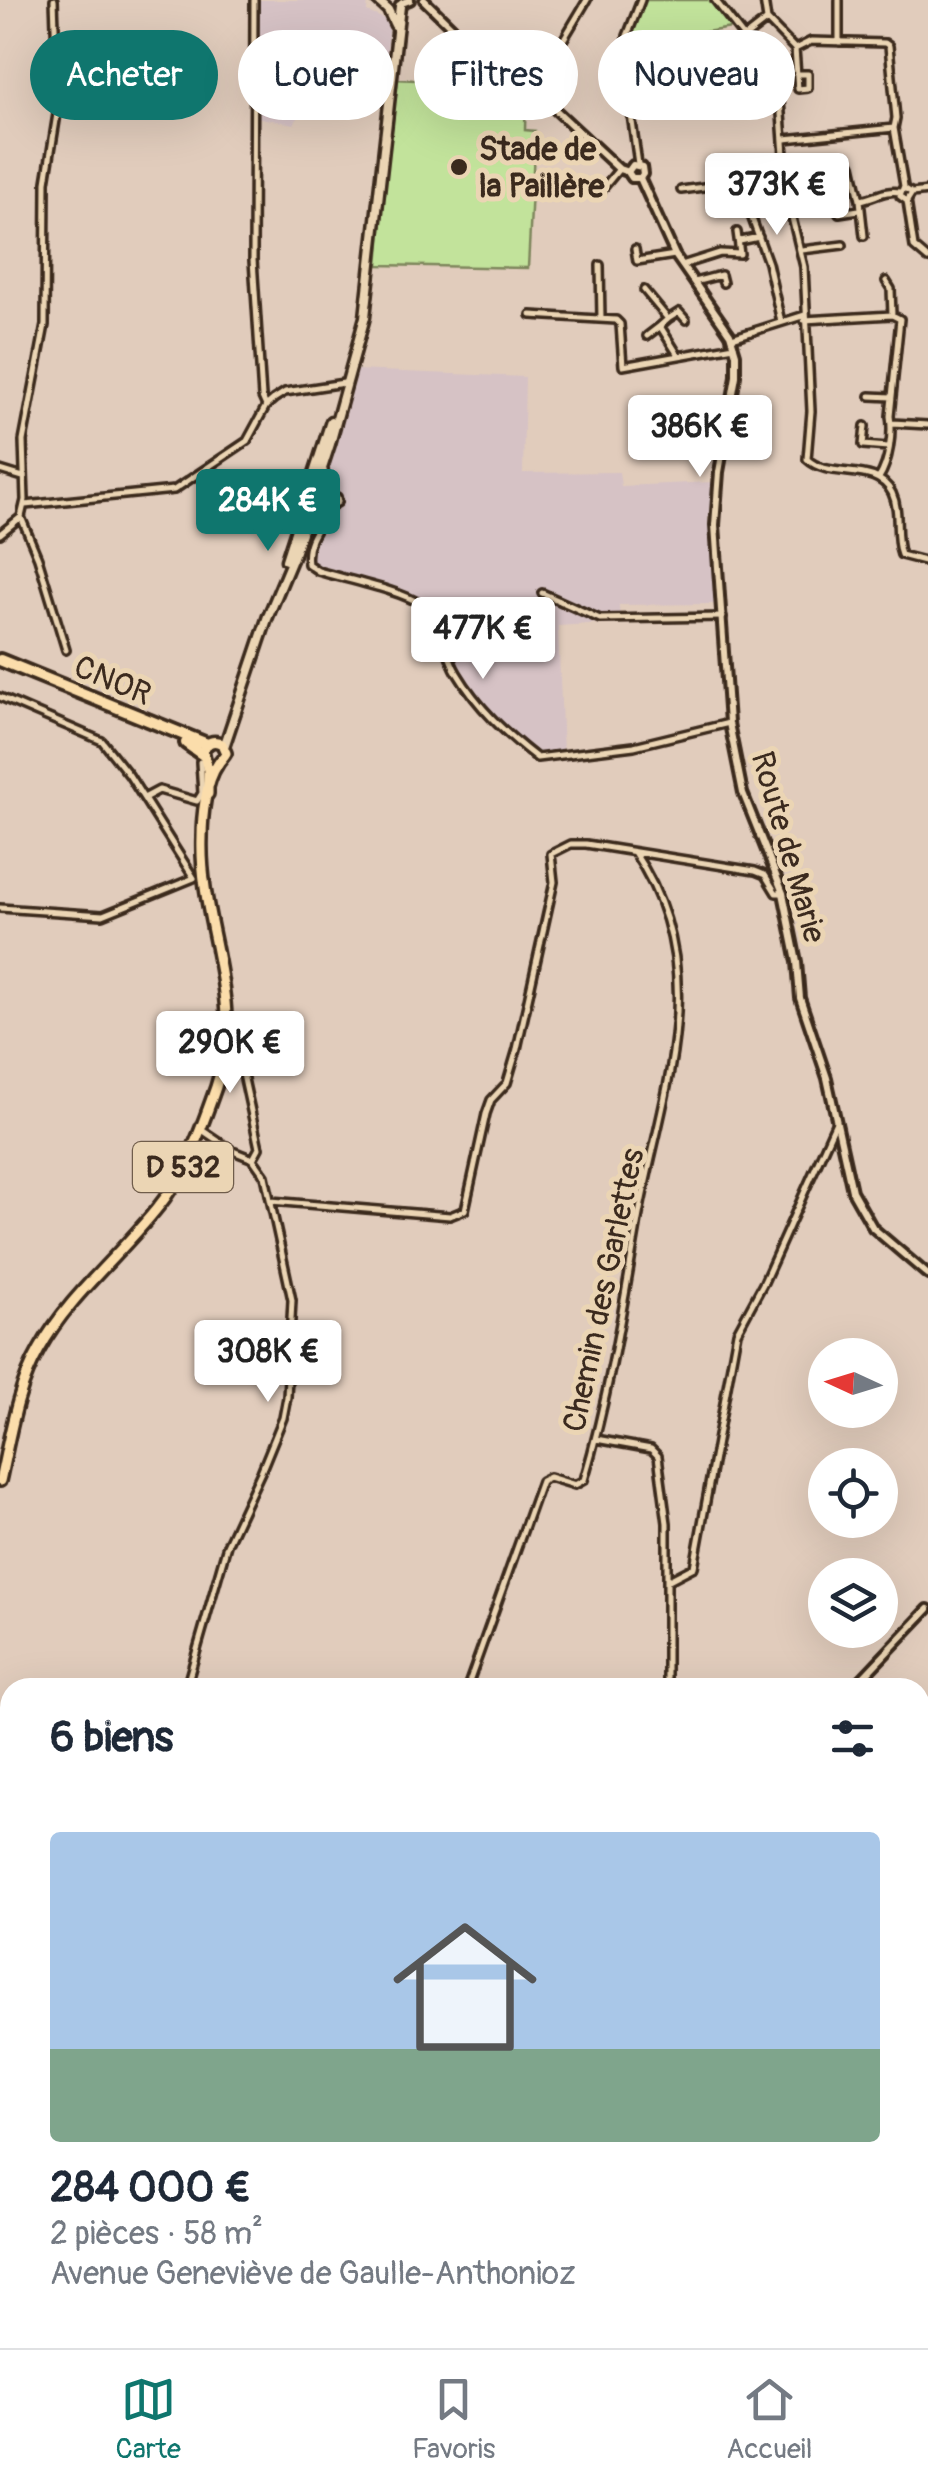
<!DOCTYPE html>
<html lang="fr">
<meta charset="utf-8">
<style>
:root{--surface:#fff;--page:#f6f6f7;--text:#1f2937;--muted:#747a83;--line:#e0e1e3;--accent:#0f766e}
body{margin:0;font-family:Pangolin,sans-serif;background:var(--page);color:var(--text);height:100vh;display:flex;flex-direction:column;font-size:38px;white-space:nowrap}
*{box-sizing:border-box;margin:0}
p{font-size:32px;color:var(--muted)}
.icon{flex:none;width:55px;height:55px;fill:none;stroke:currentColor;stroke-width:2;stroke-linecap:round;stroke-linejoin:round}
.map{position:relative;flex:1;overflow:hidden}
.sheet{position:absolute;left:0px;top:1678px;width:930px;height:672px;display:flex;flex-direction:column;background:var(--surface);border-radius:30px 30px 0 0;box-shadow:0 10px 40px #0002}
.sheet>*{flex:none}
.banner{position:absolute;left:30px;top:30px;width:870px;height:90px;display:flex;gap:20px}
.needle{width:65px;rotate:274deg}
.buttons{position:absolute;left:808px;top:1338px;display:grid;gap:20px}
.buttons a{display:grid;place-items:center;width:90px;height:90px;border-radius:50%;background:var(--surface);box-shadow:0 10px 40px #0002;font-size:50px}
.price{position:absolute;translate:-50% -85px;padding:0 22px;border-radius:10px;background:#fff;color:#222;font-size:32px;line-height:65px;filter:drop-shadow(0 2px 5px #0008)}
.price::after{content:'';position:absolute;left:50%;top:60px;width:30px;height:22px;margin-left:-15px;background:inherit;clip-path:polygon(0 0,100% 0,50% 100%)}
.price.current{background:var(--accent);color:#fff}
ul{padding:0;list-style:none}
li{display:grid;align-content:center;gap:20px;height:530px;padding:0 50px}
li span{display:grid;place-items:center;height:310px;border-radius:10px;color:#555}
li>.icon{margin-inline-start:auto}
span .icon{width:180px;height:180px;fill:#fffc;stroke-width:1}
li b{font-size:42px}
h2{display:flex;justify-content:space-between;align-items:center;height:120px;padding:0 50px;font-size:42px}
.tag{padding:0 35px;border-radius:45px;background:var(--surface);box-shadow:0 10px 40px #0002;font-size:35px;line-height:90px}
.tag.current{background:var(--accent);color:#fff}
.tab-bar{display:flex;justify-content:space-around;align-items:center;height:140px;border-top:2px solid var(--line);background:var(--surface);font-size:28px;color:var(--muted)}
.tab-bar a{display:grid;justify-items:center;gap:5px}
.tab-bar .current{color:var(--accent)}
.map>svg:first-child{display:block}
.built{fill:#d6c2c5}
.green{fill:#c2e39b;stroke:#7e865c;stroke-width:2.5}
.water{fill:#91def0;stroke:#6f969c;stroke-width:2.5}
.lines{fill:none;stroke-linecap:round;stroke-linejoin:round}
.minor-casing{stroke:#3b2a1e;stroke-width:12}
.tertiary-casing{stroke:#3b2a1e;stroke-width:14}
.secondary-casing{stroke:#3b2a1e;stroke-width:15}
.primary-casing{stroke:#3b2a1e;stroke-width:16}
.trunk-casing{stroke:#3b2a1e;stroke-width:18}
.minor{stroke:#ebd5b4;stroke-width:5}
.tertiary{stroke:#ebd5b4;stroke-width:6}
.secondary{stroke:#ebd5b4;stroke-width:8}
.primary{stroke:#fbddab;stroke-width:9}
.trunk{stroke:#fbddab;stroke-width:10}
.poi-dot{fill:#3b2a1e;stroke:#ebd5b4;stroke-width:4}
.labels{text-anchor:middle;stroke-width:10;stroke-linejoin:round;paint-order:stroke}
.shield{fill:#ebd5b4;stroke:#705d4b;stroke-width:2.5}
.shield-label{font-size:30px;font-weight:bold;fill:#3b2a1e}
.poi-label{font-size:32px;font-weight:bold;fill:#3b2a1e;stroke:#ebd5b4;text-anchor:start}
.street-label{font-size:32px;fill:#3b2a1e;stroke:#ebd5b4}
</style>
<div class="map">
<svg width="928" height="2348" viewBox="0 0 928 2348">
<rect width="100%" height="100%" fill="#e1ccbc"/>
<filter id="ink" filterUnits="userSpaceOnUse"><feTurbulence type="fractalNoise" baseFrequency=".01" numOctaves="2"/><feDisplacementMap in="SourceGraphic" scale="20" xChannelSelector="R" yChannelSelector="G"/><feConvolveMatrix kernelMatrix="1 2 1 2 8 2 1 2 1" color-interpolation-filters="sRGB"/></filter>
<g filter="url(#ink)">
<path class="built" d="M256,0H368L367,12L390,21L383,89L321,78L294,124L255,117Z
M355,370L525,377L523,473L619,472L621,486L713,482L708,518L715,604L619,605L620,622L558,626L563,753L538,757L506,730L463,679L437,616L420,600L311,566L308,551L314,536L324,519L338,509L343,498L331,487L328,472Z"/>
<path class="green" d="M645,0H711L731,28L686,35L691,68L675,82L630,85L631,38Z
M394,79L526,85L525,130L535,131L528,268L378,265Z"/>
<path class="water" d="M920,2236L928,2241V2348H837L844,2340H920Z"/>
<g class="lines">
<g class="minor-casing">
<path id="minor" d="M54,0L58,108L46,182L45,325L23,441L25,500L21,517L38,558L66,650
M254,0L253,260L262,397L266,406
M715,0L767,67L780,100L787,197L804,267L811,411L807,459C830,481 876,461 892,493C901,512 894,536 901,555L928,562
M764,0L767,20
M745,37L767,20L795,49L811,41L885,43L889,46L896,118L894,128
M839,42V0
M795,49L798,89L808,88V74H797
M495,65L507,36
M527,84L559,47L587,0
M631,107L682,105
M785,139L894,128L904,186L900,196L907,201L912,193L904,188
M738,163L745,199L768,263L781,322
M638,164L626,79L627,36L641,0
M785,171L849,164L852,165L860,200C874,198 885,189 900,192
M681,190L741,182
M600,192L619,169
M912,193L928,191
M860,200L864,236
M907,201L914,247L928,259
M715,209L718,185
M839,213L859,210
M740,241L759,237
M635,249L637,261L675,255
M802,250L843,245
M600,265L601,319
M682,265L720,253L740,254L737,232
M886,281L891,289L892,315
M694,282L721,275L723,283
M644,290L668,319L660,326L678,355
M531,315L616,320L620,324L623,366L734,346
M668,319L679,312L686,320
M804,320L892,315L900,319L890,416C893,434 889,462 879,478
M647,336L660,326
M732,338L805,315
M870,396L892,397
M892,423L928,425
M865,426L863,445L888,447
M0,470L23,477
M324,470L328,492
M311,494L333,505L338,502L337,497L316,491
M332,504C321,524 304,540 308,564L318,571C344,579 401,590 422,605C443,620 444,652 457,673C478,708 505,733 537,758L634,746L729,723
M25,505L174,490L247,441L266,406L274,399L285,392L344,383
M0,534L21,517
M542,593L600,619L723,617
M0,697L102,741L129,775L194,878
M144,798L159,790L197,801L202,793L200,762
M0,908L103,915L194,878
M236,1042L259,1148L253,1159
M271,1201L450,1216L465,1210L486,1114L491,1100L507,1083L517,1049L554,882L551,854L571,844H586L755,871L765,875L776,893H783
M596,1439L651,1449L658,1456L667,1523V1688
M669,1580L694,1567L737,1332L764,1282L836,1122
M186,1688L227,1545L261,1472L283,1418L287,1397L292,1300L265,1176L253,1159L233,1151L202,1130
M467,1688L541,1481L549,1477L575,1485L584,1480C609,1395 623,1307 638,1220C661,1093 716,972 634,852
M920,1934L928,1937
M920,2051L928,2039
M0,2110L10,2112
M0,2326L10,2233
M176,2348L184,2340
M663,2348L672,2340
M759,2348L764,2340"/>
</g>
<g class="tertiary-casing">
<path id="tertiary" d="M424,0L475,50L532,88L619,169L628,172L632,178H640
M402,3L410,0
M628,172L633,165L642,167L643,174L640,178L675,255L730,334L736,354V376L719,472L715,525L729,723L743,793L783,893L797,962L800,998L827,1078L852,1191L873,1228L928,1275
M853,1688L928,1609
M0,1791L10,1793
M573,2348L585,2340"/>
</g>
<g class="secondary-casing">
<path id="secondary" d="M377,0L388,10L395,25
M286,560L331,421
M267,619L293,557L330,444L365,317L400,6
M224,747L268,616"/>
</g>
<g class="primary-casing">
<path id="primary" d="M0,1481C10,1437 16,1390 39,1350C71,1292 126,1251 165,1198C188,1166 203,1124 216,1087C246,997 199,925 202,838C202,818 205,782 218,764C220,760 224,757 226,753L222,744C214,739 206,742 203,751L208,770V794"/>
</g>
<g class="trunk-casing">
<path id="trunk" d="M0,660L207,744
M186,743L203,755"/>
</g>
<use href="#minor" class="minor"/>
<use href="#tertiary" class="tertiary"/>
<use href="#secondary" class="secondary"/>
<use href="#primary" class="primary"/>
<use href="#trunk" class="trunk"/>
</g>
</g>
<circle class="poi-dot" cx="459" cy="167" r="10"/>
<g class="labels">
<rect class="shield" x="133" y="1142" width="100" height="50" rx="8"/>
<g class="shield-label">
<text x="183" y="1177">D 532</text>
</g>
<g class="poi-label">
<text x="479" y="160">Stade de<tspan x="479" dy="37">la Paillère</tspan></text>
</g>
<g class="street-label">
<text transform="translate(113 680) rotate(23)" y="11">CNOR</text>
<text transform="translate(789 847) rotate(74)" y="11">Route de Marie</text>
<text transform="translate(603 1290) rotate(-78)" y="11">Chemin des Garlettes</text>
</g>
</g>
</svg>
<div class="buttons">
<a><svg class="needle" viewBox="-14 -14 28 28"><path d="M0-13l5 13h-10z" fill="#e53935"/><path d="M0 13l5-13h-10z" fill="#747a83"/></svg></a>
<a><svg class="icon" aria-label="locate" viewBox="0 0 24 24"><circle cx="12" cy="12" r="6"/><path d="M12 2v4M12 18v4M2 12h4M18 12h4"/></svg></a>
<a><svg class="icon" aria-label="layers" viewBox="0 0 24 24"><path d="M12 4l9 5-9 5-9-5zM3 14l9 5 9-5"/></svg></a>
</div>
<b class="price" style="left:777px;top:238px">373K €</b>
<b class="price" style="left:700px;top:480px">386K €</b>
<b class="price current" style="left:268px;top:554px">284K €</b>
<b class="price" style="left:483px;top:682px">477K €</b>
<b class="price" style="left:230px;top:1096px">290K €</b>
<b class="price" style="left:268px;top:1405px">308K €</b>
<div class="banner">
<a class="tag current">Acheter</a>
<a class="tag">Louer</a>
<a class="tag">Filtres</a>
<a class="tag">Nouveau</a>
</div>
<section class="sheet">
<h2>6 biens<svg class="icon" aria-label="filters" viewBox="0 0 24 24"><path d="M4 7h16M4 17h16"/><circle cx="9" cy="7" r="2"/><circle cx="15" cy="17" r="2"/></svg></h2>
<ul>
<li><span style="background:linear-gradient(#a9c7e8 70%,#7fa58c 0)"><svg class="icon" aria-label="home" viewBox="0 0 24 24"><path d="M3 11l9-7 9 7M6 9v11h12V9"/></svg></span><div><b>284 000 €</b><p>2 pièces · 58 m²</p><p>Avenue Geneviève de Gaulle-Anthonioz</p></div></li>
</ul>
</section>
</div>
<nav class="tab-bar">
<a class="current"><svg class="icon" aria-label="map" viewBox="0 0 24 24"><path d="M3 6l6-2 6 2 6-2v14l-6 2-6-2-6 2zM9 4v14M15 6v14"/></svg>Carte</a>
<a><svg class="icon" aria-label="saved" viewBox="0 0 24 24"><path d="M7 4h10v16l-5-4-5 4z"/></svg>Favoris</a>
<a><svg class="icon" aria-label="home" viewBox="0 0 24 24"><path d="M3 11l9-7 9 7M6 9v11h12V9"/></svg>Accueil</a>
</nav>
